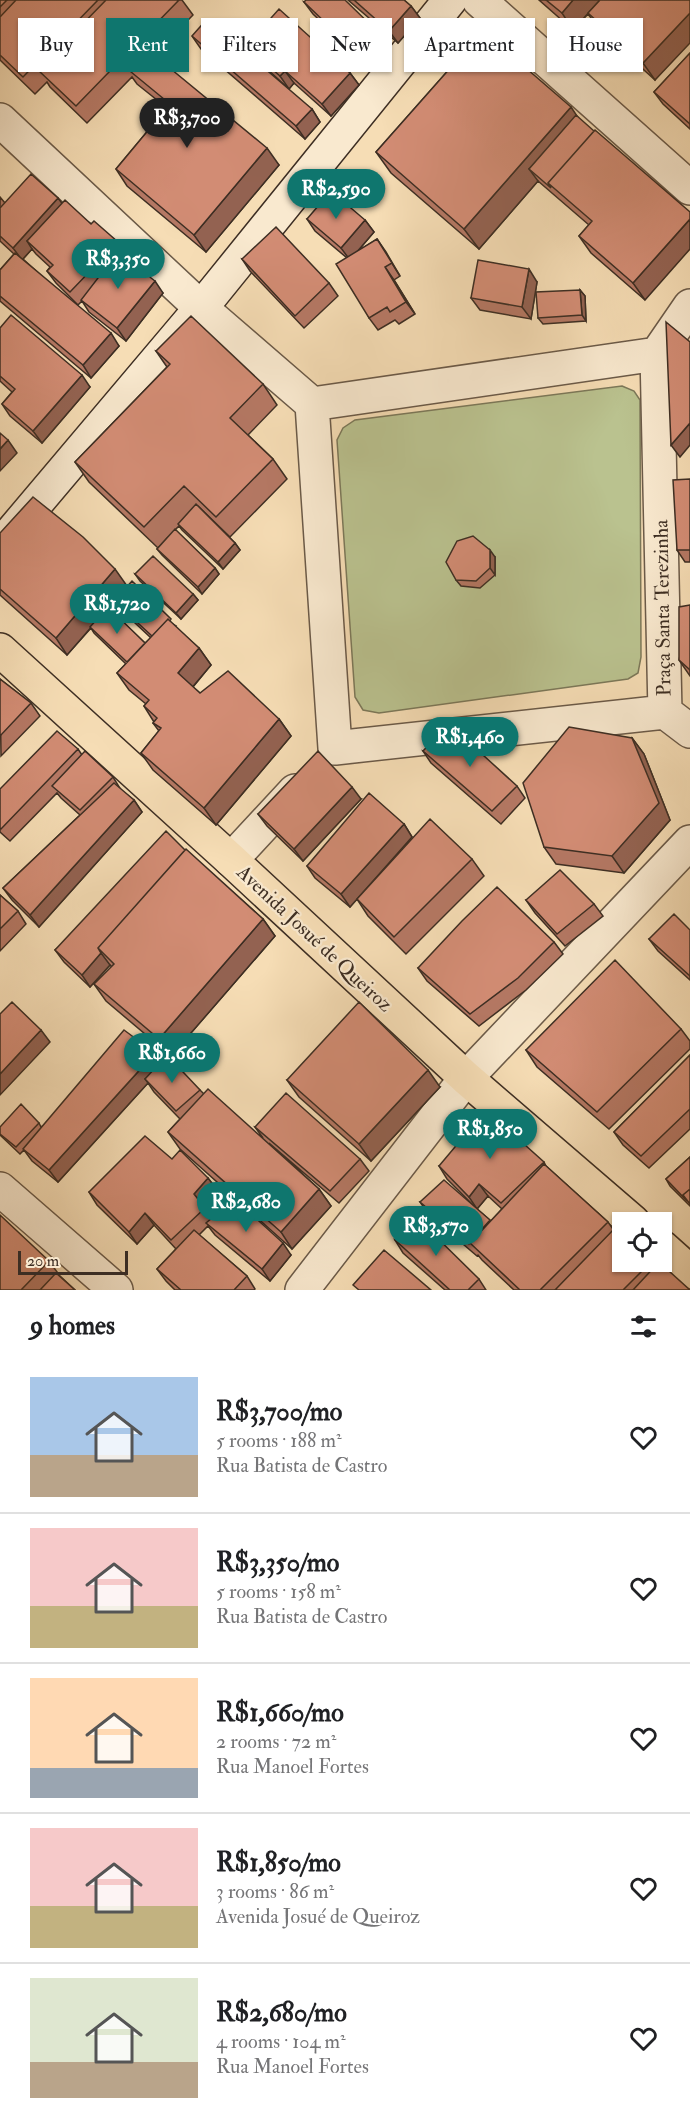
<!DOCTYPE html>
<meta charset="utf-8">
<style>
:root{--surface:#fff;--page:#f6f6f6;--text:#202124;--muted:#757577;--line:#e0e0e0;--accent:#0f766e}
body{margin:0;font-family:"IM FELL Double Pica",serif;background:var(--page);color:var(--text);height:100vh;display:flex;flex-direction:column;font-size:22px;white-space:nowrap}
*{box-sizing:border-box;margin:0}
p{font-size:20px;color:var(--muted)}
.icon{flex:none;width:33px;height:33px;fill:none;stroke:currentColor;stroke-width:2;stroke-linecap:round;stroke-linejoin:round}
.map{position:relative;height:1290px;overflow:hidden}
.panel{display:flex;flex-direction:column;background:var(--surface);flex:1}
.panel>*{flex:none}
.hud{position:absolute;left:18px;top:18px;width:654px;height:54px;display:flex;gap:12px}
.controls{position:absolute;left:612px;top:1212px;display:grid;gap:12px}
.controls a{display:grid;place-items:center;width:60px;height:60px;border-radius:0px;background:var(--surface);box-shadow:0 2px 4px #0004;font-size:30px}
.scale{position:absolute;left:18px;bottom:15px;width:110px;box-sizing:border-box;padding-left:6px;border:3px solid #3d2e23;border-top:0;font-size:16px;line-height:21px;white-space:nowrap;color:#3d2e23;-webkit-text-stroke:4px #f9e9cf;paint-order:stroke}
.price{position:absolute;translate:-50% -51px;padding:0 14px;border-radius:21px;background:var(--accent);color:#fff;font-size:20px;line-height:39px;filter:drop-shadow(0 2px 3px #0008)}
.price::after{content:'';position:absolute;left:50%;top:36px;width:18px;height:14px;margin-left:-9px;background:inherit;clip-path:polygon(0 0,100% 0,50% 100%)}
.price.on{background:#222;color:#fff}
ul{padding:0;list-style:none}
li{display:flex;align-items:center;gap:18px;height:150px;padding:0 30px}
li+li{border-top:2px solid var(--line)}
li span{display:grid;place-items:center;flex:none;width:168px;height:120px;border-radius:0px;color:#555}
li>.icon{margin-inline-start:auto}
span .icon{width:72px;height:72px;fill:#fffc;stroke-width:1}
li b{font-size:26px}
h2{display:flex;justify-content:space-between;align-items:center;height:72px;padding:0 30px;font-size:26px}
.chip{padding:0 21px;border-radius:0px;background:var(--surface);box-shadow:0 2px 4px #0004;font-size:21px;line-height:54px}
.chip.on{background:var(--accent);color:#fff}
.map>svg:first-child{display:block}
.green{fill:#bac28f;stroke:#7c7859;stroke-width:1.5}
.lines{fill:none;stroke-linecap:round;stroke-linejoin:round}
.minor-casing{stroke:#6b5a48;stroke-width:36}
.secondary-casing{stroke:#3d2e23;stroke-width:36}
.primary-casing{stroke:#3d2e23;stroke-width:36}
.minor{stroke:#f9e9cf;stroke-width:33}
.secondary{stroke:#f9e9cf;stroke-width:33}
.primary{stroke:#f6ddb5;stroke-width:33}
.wall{fill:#b57864;stroke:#3d2e23;stroke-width:1.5;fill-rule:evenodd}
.shaded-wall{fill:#936251;stroke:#3d2e23;stroke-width:1.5}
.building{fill:#d28c74;stroke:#3d2e23;stroke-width:1.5}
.labels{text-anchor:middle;stroke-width:4.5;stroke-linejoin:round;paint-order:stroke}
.street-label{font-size:20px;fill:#3d2e23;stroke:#f9e9cf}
</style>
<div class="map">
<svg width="690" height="1290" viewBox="0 0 690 1290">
<rect width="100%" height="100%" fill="#f6ddb5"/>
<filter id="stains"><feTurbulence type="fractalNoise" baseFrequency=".00333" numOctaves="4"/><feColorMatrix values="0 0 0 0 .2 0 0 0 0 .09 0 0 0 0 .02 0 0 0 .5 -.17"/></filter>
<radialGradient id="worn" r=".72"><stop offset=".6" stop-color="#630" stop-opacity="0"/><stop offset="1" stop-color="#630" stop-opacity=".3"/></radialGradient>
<path class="green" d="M622,386L634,391L640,400L641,657L638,673L628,679L379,713L363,710L355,697L337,440L343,428L355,420Z"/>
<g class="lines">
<g class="minor-casing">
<path id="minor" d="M479,0L690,188
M0,120L201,308L312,404
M657,354L665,712
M657,354L690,306
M312,404L657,354
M312,404L335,748
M665,712L690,731
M335,748L665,712
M231,860L295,791
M0,1189L116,1290
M302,1290L466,1078L690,842"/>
</g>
<g class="secondary-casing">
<path id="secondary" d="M0,546L201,308L450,0"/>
</g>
<g class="primary-casing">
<path id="primary" d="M0,650L231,860L466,1078L633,1222
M662,1247L690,1272"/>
</g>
<use href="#minor" class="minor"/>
<use href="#secondary" class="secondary"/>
<use href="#primary" class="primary"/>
</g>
<path class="wall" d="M0,0H182L193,15L154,55L279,165L206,252L127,186L116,169L167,108L137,84L132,77L87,123L50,87L47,82L35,94L0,60Z
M348,0H404L411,6L420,18L398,43Z
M539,0H690L655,80L600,30L588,14L573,30Z
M304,2L381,35L390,47L374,63L343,33L338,38L313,14Z
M483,31L645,300L591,253L579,236L589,225L538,181L479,249L391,173L376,152Z
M192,36L312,109L320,122L305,139L201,49Z
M246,46L350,73L359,85L331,116L294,83L289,89L255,58Z
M690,53V129L663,104L654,92Z
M0,197L5,203L62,204L118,242L126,254L124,257L163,293L126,341L89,312L82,301L78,305L56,283L47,271L50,267L36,254L32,249L23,259L119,346L91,378L0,301V270L14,254L0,241Z
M307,219L365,220L374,232L357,252L377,239L400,276L394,280L415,314L399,324L395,320L378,330L369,318L347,258L315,231Z
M242,259L329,283L338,296L304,328L250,271Z
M537,282L531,319L480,310L471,298Z
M580,290L585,296L586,321L543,324L538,318Z
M0,328L90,387L42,443L10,416L2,404L12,392L0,381Z
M156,351L263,384L277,405L248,435L273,459L287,479L230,537L198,506L235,543L240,550L223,569L182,530L179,526L175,530L215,568L219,574L202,594L162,555L157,549L168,537L158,548L89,482L75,462L167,367Z
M690,479V562H685L677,550Z
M0,533L127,586L120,594L176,626L175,627L199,648L211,665L193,687L200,693L279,719L291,736L216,825L153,770L141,753L159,731L153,723L154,722L144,706L146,704L129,690L117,673L126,664L94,633L91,628L67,655L0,595ZM114,601L118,607L151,638L145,643L108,608Z
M495,557V575L480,588L461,586L456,580Z
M135,574L193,594L198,600L181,619L140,581Z
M690,605V676L679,660Z
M0,679L31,703L40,716L1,756Z
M632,738L644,754L670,820L624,873L556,864L544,847Z
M78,749L82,755L113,777L121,790L134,800L142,812L39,927L12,900L3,888L80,815L61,798L57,793L10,841L0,832V789Z
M423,751L517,786L525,798L501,824L431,763Z
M361,799L303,861L267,826L258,814Z
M404,824L412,837L370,884L472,859L484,876L406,954L368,916L357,899L350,907L315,878L307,866Z
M185,850L263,919L275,936L171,1056L106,1001L94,984L112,967L110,965L90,987L64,962L55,950Z
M0,895L18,911L26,924L0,951Z
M526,900L594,904L603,916L565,946L535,913Z
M690,930V980L658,951L649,939Z
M554,942L563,954L526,990L479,1026L427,981L418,968Z
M681,1029L690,1041V1049L609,1129L537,1067L526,1050Z
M690,1055V1129L649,1168L623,1145L614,1132Z
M161,1062L200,1090L204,1094L263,1138L255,1127L360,1159L369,1171L339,1203L269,1143L319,1189L331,1206L292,1249L180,1149L168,1132L180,1119L154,1092L148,1083L58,1182L32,1161L24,1150L20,1154L0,1135V1127L39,1123L41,1127Z
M287,1080L440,1087L371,1161L299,1097Z
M690,1157V1206L670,1186L666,1179Z
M172,1159L208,1178L217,1190L203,1205L212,1218L291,1255L270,1281L215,1235L208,1226L199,1235L247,1276L255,1289L254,1290H175L166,1281L157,1269L176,1249L154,1225L137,1244L97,1205L89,1192Z
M544,1162L546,1166L608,1222L613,1229L622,1262H654L656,1265L690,1290H514L482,1260L478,1255L477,1256L429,1215L420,1202L476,1208L447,1179L439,1166ZM488,1196L502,1209L491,1221L477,1209Z
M395,1240L479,1279L486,1290H445L403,1253Z
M49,1261L60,1276L75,1290H0Z"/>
<path class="shaded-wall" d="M573,0H600L573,30L562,13Z
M411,6L420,18L398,43L389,31Z
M690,13V43L655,80L643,63Z
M285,71L294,83L289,89L280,76Z
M350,73L359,85L331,116L322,104Z
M571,107L585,128L529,169L538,181L479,249L464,229Z
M312,109L320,122L305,139L296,126Z
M267,148L279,165L206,252L194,235Z
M58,198L67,210L27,241L32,249L22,260L13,248Z
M690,219V249L645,300L633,283Z
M365,220L374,232L350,260L341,248Z
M377,239L386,252L400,276L392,263Z
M385,267L394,280L415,314L406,302Z
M529,269L537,282L531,319L522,307Z
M155,281L163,293L126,341L117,328Z
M580,290L585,296L586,321L582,315Z
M111,333L119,346L91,378L83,365Z
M82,375L90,387L42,443L33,431Z
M690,423V445L680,457L671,445Z
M8,440L17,453L0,471V449Z
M235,543L240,550L223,569L218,562Z
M490,550L495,557V575L490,568Z
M215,568L219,574L202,594L198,587Z
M115,569L127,586L67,655L56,638Z
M193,594L198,600L181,619L176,613Z
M199,648L211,665L190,690L178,673Z
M279,719L291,736L216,825L204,808Z
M632,738L644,754L670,820L624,873L612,856Z
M352,787L361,799L303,861L294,849Z
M134,800L142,812L39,927L30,915Z
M404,824L412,837L350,907L341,894Z
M263,919L275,936L171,1056L159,1039Z
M101,953L110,965L90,987L82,975Z
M41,1030L50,1042L0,1095V1074Z
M155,1053L163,1065L145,1079L148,1083L58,1182L49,1170Z
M428,1070L440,1087L371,1161L359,1144Z
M208,1178L217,1190L202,1206L194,1194Z
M479,1184L488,1196L477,1209L469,1197Z
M319,1189L331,1206L292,1249L281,1232Z
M145,1213L154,1225L137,1244L129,1232Z
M283,1243L291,1255L270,1281L262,1269Z"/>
<path class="building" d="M0,0H7L0,7Z
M16,0H98L23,77L0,55V17Z
M106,0H179L76,106L38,70Z
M306,0H345L381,35L365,51L335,20L329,26L304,2Z
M354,0H404L411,6L389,31Z
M546,0H573L562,13Z
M600,0H690V13L643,63L588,13Z
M279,9L350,73L322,104L285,71L280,76L246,46Z
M207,19L312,109L296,126L192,36Z
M483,31L571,107L464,229L376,152Z
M143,46L267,148L194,235L116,169L170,104L125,67Z
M690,53V124L654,92Z
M576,115L594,131L548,183L551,188L529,169Z
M595,130L690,212V219L633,283L579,236L592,221L548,183Z
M31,174L58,198L13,248L0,236V208Z
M331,191L365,220L341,248L307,219Z
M65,200L91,224L94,221L118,242L70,292L47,271L53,265L27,241Z
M276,227L329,283L295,316L242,259Z
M377,239L392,263L385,267L406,302L390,312L387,307L369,318L336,264Z
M118,252L155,281L117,328L81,300Z
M15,253L111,333L83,365L0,296V270Z
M478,260L529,269L522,307L471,298Z
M580,290L582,315L538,318L536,292Z
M11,315L82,375L33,431L2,404L15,389L0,376V328Z
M191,316L263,384L230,418L273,459L216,517L184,486L144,527L75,462L170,364L156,351Z
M666,322L690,342V423L671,445Z
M0,433L8,440L0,449Z
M690,479V550H677L673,480Z
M33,497L83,537L115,569L56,638L0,589V533Z
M196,504L235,543L218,562L178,524Z
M175,529L215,568L198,587L157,549Z
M473,536L490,550V568L476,581L456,580L446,562L457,541Z
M153,556L193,594L176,613L135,574Z
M132,581L171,619L170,621L168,619L152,636L114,601Z
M690,605V670L679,660V607Z
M108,607L145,643L127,662L90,627Z
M168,619L199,648L178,673L200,693L228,671L279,719L204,808L141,753L161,728L153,723L157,718L144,706L149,700L117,673Z
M0,679L31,703L0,736Z
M449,724L517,786L492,811L423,751Z
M569,727L632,738L659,803L612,856L544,847L523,783Z
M57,731L78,749L1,829L0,828V789Z
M85,751L113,777L80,810L52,786Z
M318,751L352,787L294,849L258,814Z
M114,783L134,800L30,915L3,888Z
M369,793L404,824L341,894L307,866Z
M430,819L472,859L394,937L357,899Z
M166,831L185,850L98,948L101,953L82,975L55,950Z
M186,849L263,919L159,1039L94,984L114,964L98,948Z
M560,870L594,904L557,934L526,900Z
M497,887L554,942L518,978L470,1014L418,968L462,921Z
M0,895L18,911L0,929Z
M674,914L690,930V976L649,939Z
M615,960L681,1029L597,1112L526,1050Z
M12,1002L41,1030L0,1074V1014Z
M359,1002L428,1070L359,1144L287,1080Z
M124,1030L155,1053L49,1170L23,1149Z
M167,1055L200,1090L176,1111L145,1079Z
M690,1055V1109L641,1156L614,1132Z
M208,1089L319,1189L281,1232L168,1132Z
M286,1093L360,1159L330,1191L255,1127Z
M21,1104L39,1123L16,1147L0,1134V1127Z
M486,1110L544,1162L501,1203L479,1184L469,1197L439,1166Z
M145,1136L172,1159L180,1150L208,1178L194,1194L205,1208L171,1240L145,1213L129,1232L89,1192Z
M690,1157V1189L683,1195L687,1201L666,1179Z
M544,1164L608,1222L540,1290H520L470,1243Z
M444,1180L490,1220L469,1244L420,1202Z
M690,1189V1204L683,1195Z
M235,1199L283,1243L262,1269L206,1223Z
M0,1215L49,1261L21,1290H0Z
M417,1218L479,1279L468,1290H450L395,1240Z
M616,1227L622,1232V1262H651L623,1290H555Z
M194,1230L247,1276L234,1290H181L157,1269Z
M384,1250L431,1290H359L353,1285Z
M659,1262L690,1290H633Z
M56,1273L75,1290H40Z"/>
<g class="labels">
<g class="street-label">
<text transform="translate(662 608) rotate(-91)" y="7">Praça Santa Terezinha</text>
<text transform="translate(315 938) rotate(43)" y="7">Avenida Josué de Queiroz</text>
</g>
</g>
<rect width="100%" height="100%" filter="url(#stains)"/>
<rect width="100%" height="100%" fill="url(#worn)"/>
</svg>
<div class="controls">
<a><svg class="icon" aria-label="locate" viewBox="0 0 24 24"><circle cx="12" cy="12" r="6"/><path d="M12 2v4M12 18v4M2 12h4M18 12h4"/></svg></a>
</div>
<div class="scale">20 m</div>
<b class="price on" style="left:187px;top:149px">R$3,700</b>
<b class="price" style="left:336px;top:220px">R$2,590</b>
<b class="price" style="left:118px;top:290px">R$3,350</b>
<b class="price" style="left:117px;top:635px">R$1,720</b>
<b class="price" style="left:470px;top:768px">R$1,460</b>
<b class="price" style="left:172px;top:1084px">R$1,660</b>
<b class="price" style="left:490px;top:1160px">R$1,850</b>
<b class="price" style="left:246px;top:1233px">R$2,680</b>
<b class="price" style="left:436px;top:1257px">R$3,570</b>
<div class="hud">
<a class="chip">Buy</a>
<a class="chip on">Rent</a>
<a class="chip">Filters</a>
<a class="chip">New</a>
<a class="chip">Apartment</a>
<a class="chip">House</a>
</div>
</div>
<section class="panel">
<h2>9 homes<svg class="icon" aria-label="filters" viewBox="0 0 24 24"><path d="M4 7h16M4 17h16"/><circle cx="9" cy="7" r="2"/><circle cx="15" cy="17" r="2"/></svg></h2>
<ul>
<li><span style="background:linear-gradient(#a9c7e8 65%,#b9a48a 0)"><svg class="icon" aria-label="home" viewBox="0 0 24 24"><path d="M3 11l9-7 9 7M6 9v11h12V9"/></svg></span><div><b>R$3,700/mo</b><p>5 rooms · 188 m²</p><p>Rua Batista de Castro</p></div><svg class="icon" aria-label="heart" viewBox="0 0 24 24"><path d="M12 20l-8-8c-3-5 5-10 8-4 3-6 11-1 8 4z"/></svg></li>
<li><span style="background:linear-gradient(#f6c9c9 65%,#c2b280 0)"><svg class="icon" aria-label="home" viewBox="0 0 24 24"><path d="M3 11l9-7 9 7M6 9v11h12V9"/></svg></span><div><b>R$3,350/mo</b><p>5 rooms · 158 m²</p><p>Rua Batista de Castro</p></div><svg class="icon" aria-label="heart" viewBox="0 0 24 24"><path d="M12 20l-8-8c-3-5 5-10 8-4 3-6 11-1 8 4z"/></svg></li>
<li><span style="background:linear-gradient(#ffd9b3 75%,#9aa5b1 0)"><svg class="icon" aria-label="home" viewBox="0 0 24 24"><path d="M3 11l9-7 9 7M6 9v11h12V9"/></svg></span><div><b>R$1,660/mo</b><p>2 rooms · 72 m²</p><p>Rua Manoel Fortes</p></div><svg class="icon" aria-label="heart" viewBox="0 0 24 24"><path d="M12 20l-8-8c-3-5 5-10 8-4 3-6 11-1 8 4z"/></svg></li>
<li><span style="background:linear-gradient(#f6c9c9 65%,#c2b280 0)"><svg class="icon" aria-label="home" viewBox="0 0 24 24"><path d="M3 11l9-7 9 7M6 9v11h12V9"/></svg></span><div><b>R$1,850/mo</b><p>3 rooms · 86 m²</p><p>Avenida Josué de Queiroz</p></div><svg class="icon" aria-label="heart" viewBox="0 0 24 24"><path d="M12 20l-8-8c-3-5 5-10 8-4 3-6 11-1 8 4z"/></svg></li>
<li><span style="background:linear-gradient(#dfe7d0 70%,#b9a48a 0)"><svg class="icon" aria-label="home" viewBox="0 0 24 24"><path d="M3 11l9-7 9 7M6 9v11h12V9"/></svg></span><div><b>R$2,680/mo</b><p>4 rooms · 104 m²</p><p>Rua Manoel Fortes</p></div><svg class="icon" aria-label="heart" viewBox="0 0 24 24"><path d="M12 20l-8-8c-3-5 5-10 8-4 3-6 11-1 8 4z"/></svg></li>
</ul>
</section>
